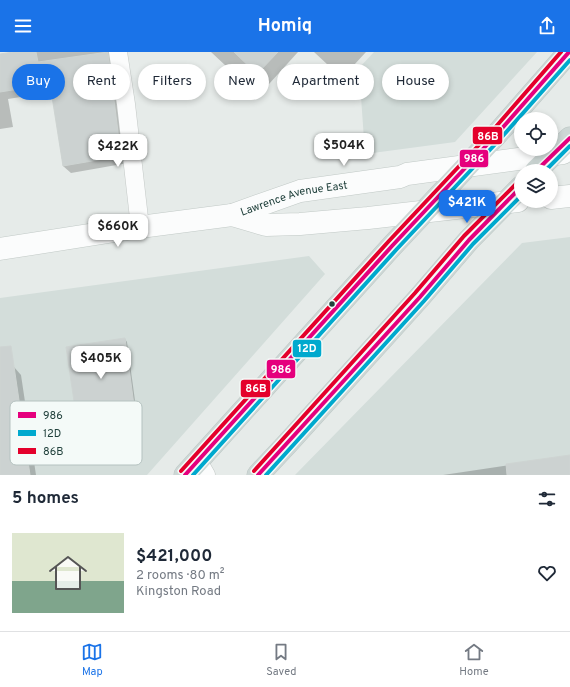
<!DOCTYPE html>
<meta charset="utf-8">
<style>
:root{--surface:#fff;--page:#f2f2f3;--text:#1f2937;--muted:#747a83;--line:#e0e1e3;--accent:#1a73e8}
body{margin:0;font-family:Overpass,sans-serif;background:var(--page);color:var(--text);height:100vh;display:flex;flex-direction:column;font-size:15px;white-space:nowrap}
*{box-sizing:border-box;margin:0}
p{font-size:13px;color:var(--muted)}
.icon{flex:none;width:22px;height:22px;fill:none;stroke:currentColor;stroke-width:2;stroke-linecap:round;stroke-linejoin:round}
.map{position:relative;height:423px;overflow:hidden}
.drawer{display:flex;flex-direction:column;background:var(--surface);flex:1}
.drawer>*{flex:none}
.banner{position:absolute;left:12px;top:12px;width:546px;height:36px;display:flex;gap:8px}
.buttons{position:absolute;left:514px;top:60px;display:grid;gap:8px}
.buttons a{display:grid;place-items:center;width:44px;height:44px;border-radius:50%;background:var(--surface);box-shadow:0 2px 6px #0003;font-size:20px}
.price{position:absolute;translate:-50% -34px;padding:0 9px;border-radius:8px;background:#fff;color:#222;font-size:13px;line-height:26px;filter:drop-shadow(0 1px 2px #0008)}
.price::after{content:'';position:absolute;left:50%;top:24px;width:12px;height:9px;margin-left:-6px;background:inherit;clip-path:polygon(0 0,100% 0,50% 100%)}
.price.on{background:var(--accent);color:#fff}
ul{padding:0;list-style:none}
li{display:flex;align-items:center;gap:12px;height:100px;padding:0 12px}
li span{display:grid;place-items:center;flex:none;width:112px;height:80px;border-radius:0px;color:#555}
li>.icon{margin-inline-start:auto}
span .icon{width:48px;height:48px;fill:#fffc;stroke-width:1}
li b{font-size:17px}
h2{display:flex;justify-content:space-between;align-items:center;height:48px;padding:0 12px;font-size:17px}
.chip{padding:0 14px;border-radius:18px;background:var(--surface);box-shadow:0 2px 6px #0003;font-size:14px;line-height:36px}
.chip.on{background:var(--accent);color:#fff}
header{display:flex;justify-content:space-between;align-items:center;height:52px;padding:0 12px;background:var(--accent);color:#fff;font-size:18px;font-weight:700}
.menu{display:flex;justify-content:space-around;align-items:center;height:56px;border-top:1px solid var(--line);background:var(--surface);font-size:11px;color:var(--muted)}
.menu a{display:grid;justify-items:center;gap:2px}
.menu .on{color:var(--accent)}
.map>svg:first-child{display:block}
.built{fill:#d3ddda}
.shadow{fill:#0003}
.building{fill:#ccd2d1;stroke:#ced4d2}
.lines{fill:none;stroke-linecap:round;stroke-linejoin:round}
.street-casing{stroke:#c3c8c6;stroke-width:19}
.secondary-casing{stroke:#c1c9c6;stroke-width:23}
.primary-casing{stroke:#bdc7c5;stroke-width:23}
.street{stroke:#fbfcfc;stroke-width:18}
.secondary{stroke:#fbfcfc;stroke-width:22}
.primary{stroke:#cdd7d5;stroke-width:22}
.bus-1-casing{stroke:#f4faf8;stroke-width:7}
.bus-2-casing{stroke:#f4faf8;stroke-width:7}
.bus-3-casing{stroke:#f4faf8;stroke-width:7}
.bus-1{stroke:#e5007d;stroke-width:4}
.bus-2{stroke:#00a9ce;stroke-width:4}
.bus-3{stroke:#e4002b;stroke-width:4}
.bus-dot{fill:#21413c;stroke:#f4faf8;stroke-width:1.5}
.labels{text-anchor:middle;stroke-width:4;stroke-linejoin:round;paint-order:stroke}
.street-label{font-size:11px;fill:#21413c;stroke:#f4faf8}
.key{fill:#f4faf8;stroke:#b5c2c0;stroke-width:1}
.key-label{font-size:11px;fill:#21413c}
.line-badge{stroke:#f4faf8;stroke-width:1.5}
.badge-label{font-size:11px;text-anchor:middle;font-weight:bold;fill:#fff}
</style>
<header><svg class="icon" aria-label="menu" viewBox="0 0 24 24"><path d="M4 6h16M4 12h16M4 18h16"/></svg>Homiq<svg class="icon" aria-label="share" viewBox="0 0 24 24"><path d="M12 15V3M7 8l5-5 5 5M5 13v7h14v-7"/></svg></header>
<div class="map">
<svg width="570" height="423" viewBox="0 0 570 423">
<rect width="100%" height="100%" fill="#e6ebe9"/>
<path class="built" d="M374,0H537L455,90L365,102L359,16Z
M570,185V423H295L522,191Z
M309,204L325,222L147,423H0V246Z"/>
<path class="shadow" d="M20,0H113L128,111L71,121L63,114L52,40L8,47L13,75L0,77V3Z
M211,0H298L269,32L252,17L241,28Z
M314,0H366L342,26Z
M125,287L127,290L137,363L80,371L78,368Z
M14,315L21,323L36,423H0V317Z
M570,404V423H443Z"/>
<path class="building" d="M13,0H36L38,10L108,0L121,104L63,114L50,32L0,40V2Z
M234,0H278L257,22Z
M125,286L135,361L77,369L66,295Z
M11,294L30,423H0V295Z
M570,403V423H507L506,412Z"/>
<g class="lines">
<g class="street-casing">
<path id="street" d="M118,0L126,52L140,175
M198,409L206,423"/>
</g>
<g class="secondary-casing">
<g id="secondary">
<path d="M551,146L570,144"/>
<path d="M232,163L266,173L300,172L368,166L518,149"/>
<path id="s1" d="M0,197L140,175L232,163L300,139L400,125L407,122L563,101"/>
</g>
</g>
<g class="primary-casing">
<path id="primary" d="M536,119L570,86
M185,423L392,194L497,82L569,0
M258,423L288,391L420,245L469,188L521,135"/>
</g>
<use href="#street" class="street"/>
<use href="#secondary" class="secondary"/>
<use href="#primary" class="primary"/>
<g class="bus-1-casing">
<path id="bus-1" d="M536,119L570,86
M185,423L392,194L497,82L569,0
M258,423L420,245L469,188L521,135"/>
</g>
<g class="bus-2-casing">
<path id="bus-2" d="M545,119L570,94
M193,423L396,198L501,86L570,8
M266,423L424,249L473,192L521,144"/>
</g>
<g class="bus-3-casing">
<path id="bus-3" d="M181,419L388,190L493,78L561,0
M254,419L415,241L464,184L517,131"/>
</g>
<use href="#bus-1" class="bus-1"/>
<use href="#bus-2" class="bus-2"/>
<use href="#bus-3" class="bus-3"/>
</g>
<circle class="bus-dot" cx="332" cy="252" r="3.5"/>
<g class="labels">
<g class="street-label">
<text dy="4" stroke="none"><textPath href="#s1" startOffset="299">Lawrence Avenue East</textPath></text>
</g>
</g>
<rect x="10" y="349" width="132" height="64" rx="6" class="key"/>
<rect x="18" y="360" width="18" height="6" fill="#e5007d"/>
<rect x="18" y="378" width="18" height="6" fill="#00a9ce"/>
<rect x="18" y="396" width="18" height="6" fill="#e4002b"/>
<g class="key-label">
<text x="43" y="367">986</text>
<text x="43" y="385">12D</text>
<text x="43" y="403">86B</text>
</g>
<g class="line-badge">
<rect x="472" y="74" width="31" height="19" rx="4" fill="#e4002b"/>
<rect x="459" y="97" width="30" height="19" rx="4" fill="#e5007d"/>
<rect x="292" y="287" width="30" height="19" rx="4" fill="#00a9ce"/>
<rect x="266" y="307" width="30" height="20" rx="4" fill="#e5007d"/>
<rect x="240" y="327" width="31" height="19" rx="4" fill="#e4002b"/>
</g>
<g class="badge-label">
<text x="488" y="88">86B</text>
<text x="474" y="110">986</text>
<text x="307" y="300">12D</text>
<text x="281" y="321">986</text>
<text x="256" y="340">86B</text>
</g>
</svg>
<div class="buttons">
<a><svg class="icon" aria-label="locate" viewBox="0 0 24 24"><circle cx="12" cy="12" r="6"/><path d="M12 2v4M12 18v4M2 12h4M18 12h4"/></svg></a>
<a><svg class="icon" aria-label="layers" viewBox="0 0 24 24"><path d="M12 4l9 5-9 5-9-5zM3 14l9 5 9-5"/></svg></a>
</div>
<b class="price" style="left:344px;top:115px">$504K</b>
<b class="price" style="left:118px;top:116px">$422K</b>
<b class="price on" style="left:467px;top:172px">$421K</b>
<b class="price" style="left:118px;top:196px">$660K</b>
<b class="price" style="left:101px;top:328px">$405K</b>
<div class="banner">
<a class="chip on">Buy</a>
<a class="chip">Rent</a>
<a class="chip">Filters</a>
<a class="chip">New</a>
<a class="chip">Apartment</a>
<a class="chip">House</a>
</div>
</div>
<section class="drawer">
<h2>5 homes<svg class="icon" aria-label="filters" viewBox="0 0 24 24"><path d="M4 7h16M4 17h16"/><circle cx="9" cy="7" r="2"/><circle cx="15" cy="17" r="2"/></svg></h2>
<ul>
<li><span style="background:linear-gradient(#dfe7d0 60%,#7fa58c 0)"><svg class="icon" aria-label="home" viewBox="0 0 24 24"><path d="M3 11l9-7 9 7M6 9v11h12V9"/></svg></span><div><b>$421,000</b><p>2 rooms · 80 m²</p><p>Kingston Road</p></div><svg class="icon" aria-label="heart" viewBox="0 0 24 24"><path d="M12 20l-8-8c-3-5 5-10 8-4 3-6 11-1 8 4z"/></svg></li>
</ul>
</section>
<nav class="menu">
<a class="on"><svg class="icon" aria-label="map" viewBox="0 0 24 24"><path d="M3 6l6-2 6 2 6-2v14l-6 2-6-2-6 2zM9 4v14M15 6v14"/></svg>Map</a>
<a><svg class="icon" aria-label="saved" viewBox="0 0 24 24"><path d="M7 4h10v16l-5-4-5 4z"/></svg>Saved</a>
<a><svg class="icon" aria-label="home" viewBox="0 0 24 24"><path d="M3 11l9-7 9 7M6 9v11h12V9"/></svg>Home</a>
</nav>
